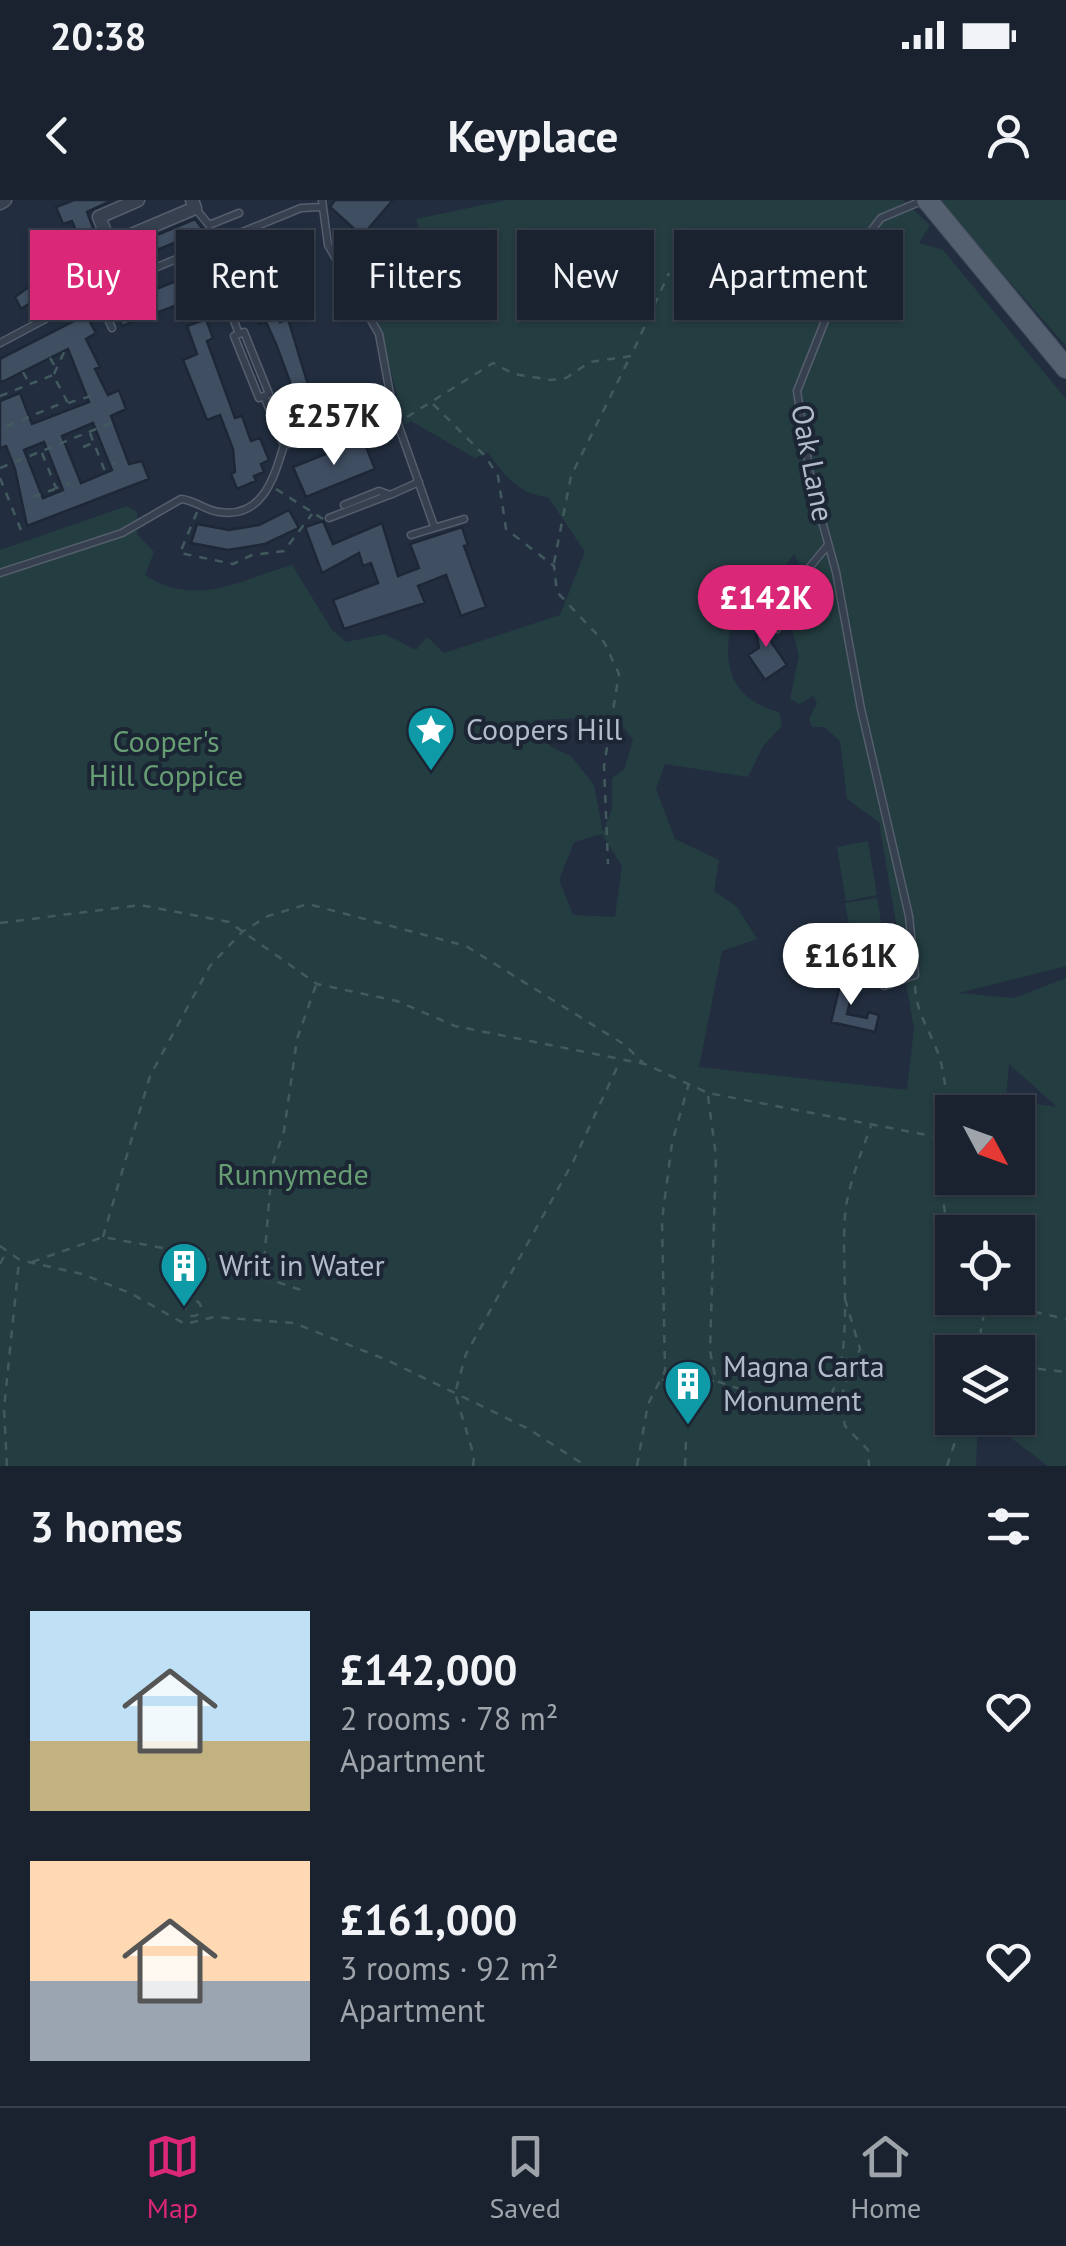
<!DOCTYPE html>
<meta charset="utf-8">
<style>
:root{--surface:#1a2230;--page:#272f3c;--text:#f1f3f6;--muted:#9fa4ab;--line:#383f4c;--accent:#db2777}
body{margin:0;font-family:"PT Sans",sans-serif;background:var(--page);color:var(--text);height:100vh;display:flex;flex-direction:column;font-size:38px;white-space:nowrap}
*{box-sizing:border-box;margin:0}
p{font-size:32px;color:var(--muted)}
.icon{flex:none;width:55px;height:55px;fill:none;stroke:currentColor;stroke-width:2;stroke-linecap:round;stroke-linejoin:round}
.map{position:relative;height:1266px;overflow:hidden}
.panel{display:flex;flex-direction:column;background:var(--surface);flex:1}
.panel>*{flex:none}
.banner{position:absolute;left:30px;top:30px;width:1008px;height:90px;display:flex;gap:20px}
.needle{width:65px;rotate:131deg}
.buttons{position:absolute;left:935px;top:895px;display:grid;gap:20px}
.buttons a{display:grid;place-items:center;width:100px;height:100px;border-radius:0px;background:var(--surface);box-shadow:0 2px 8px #0004,0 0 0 2px var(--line);font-size:50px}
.price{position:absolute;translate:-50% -85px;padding:0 22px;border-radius:35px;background:#fff;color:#222;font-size:32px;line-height:65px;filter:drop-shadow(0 2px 5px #0008)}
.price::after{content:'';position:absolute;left:50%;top:60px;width:30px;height:22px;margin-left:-15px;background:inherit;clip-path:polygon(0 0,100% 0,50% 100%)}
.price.on{background:var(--accent);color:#fff}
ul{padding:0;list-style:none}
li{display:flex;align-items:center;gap:30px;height:250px;padding:0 30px}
li span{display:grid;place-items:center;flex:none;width:280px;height:200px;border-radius:0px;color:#555}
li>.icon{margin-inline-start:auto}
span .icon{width:120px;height:120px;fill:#fffc;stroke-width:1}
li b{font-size:42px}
h2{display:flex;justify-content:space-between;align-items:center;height:120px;padding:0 30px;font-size:42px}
.pill{padding:0 35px;border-radius:0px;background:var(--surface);box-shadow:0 2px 8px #0004,0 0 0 2px var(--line);font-size:35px;line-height:90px}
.pill.on{background:var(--accent);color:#fff}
.status{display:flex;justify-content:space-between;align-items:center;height:70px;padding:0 50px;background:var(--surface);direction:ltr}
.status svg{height:28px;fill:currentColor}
header{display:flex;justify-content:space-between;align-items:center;height:130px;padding:0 30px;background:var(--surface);font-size:45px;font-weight:600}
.dock{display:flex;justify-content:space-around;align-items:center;height:140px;border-top:2px solid var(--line);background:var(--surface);font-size:28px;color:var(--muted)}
.dock a{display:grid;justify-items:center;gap:5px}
.dock .on{color:var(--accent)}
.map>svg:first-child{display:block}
.green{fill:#243d41;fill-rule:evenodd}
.building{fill:#404e62;stroke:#1d2736;stroke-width:2.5;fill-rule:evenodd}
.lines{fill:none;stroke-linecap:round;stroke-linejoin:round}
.lane-casing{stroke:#545e6d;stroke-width:9}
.street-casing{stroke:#545e6d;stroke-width:15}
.primary-casing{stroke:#3f4958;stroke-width:22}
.path{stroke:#425a5e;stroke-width:2.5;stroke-dasharray:8 8;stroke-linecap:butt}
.lane{stroke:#36404f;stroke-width:6}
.street{stroke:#36404f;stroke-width:12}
.primary{stroke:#545f70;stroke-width:20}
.labels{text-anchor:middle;stroke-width:8;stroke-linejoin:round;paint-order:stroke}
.street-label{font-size:30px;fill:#b2bbca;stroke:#1b2534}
.poi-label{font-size:30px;fill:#b2bbca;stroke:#1b2534;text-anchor:start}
.park-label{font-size:30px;fill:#679e74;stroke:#1b2534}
</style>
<div class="status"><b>20:38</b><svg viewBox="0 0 49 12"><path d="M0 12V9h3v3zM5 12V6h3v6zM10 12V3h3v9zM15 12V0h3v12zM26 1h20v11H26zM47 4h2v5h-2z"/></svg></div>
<header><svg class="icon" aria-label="back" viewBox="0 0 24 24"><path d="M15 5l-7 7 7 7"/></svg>Keyplace<svg class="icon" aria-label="person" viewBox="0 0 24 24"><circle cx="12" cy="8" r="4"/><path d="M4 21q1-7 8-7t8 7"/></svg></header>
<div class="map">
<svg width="1066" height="1266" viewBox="0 0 1066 1266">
<rect width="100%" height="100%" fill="#222e40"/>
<path class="green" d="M507,0H903L930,25L919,43L943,50L1066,199V766L958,793L1014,798L1066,778V1266H1048L995,1226L994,1218H1018V1152H952V1218H978L976,1266H0V350L127,306L137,312V334L154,352L145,375C195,408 240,380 292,365L332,430L346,442L385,434L416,450L427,437L444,453L560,415L585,352L548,297C520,295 503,275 488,252L475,258L411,221L405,225L375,110L348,68L368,49L384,43L399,63L423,44L416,19ZM794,354L801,367L789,417L799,456L790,499L800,504L813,496L817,503L809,519L812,527H824L840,541L847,599L879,622L914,829L907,890L699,867L722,751L757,739L737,707L714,691L719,660L675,639L656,589L665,564L748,577L763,546L782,526L779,512C732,500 721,466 732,421L751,413ZM588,518L621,524L633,540L624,570L612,578V609L603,632L594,585L571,556L551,547L534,520ZM602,634L622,666L615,717L573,715L559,680L574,642ZM1009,864L1057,907L1016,901L1018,978H952V912H1005ZM952,1032H1018V1098H952Z
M938,0H1066V146Z
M868,641L877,695L846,701L837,647Z
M877,698L886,751L855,757L845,703Z"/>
<path class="building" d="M74,0H113L87,12L103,54L114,53L195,19L204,31L94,75L72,21L63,24L56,7Z
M335,0H393L362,36L330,7Z
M293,38L300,57L232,83L224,63Z
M201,71L209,93L122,126L114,106Z
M45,75L54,88L21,109L15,97Z
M271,94L280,122L288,119L316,211L296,219L285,193L293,190L276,144L266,122L259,124L251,101Z
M86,115L96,133L86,139L100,167L95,169L108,195L119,190L126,209L111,216L129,264L142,261L149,279L27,326L15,269L6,246L0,248V201L20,193L32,224L89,202L68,149L4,181L0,182V159ZM93,223L112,270L81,283L62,236ZM44,242L63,290L43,298L24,250Z
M206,119L213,138L207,141L235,218L242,216L251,241L260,238L269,260L261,264L264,272L254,276L256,281L237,289L231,274L235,272L233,249L220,215L207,220L183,160L197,154L187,126Z
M363,239L375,269L306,297L293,267Z
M289,310L299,328L265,344L228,350L191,343L197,324L229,330L259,325Z
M323,321L333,344L382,323L398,376L419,368L410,344L462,327L468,345L464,346L486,407L461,416L446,375L418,386L425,403L344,429L333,400L378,383L371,363L363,366L359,353L322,373L305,327Z
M766,414L770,440L787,465L765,480L748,455L759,448L753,416Z
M843,773L856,776L847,814L867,818L868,812L879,815L875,832L831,822Z"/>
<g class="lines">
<g class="lane-casing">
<path id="lane" d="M322,0L328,45L379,134L393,210L434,326
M196,9L209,25L239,13
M207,48L239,134L244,132L269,194L264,196L284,245
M112,128L96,92L301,8L322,7
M239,134L234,136L259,198L264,196
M0,143L79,101
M344,305L379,291L390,295L419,282
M329,318L389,295
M411,335L464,319
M0,373L122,333L181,299C195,300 204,310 219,312C263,319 274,277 284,245L395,218
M777,429L799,380L828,345
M884,786L915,775L909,716L861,509L836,372L811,281L797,191L850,58L881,18L924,0"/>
</g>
<g class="street-casing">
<path id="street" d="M138,0L99,17L110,44L195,8L192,0
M0,3L5,0"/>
</g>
<g class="primary-casing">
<path id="primary" d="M927,0L1066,168"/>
</g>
<path class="path" d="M50,158L56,168
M23,172L29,183
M54,174L65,150
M0,196L53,175L67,201L0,229
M68,203L91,196
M433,204L485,256L498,276L506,329L554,366L557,392L604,442L619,474L604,566L608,664
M407,217L493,163L514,174L551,180L566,178L590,162L631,156L669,73
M90,233L104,269L115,263
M83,247L93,243
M42,253L56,288L70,283
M0,268L116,221
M0,278L23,335
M276,289L323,319
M33,297L55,289
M197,312L180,353L233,364L252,355L284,351L312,314
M554,363L571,276L630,157
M0,723L140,705L229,722L317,784L397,801L455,826L645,864L708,893L948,939
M915,786C916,817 936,838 942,867C950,903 944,935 942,969C941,996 946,1021 952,1047
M708,896L716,956L710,1151L716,1181L816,1214C863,1175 836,1057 847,1001C852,976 862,950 871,926
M103,1037L150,876L210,766L242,732L268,716L308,704L466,746L625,845L643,863
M0,1046L20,1060L82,1074L130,1093L185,1124L214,1117L294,1123L387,1160L527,1228L586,1266
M32,1062L103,1037L190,1053L304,1091
M0,1064L7,1051
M263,1075L272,966L284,931L297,839L316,785
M845,1099L860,1149L844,1186L841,1208L845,1226L868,1250L869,1266
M185 1108a8 8 0 1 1 16 0a8 8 0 1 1-16 0Z
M987,1101L1066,1119
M977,1152L986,1102
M1022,1167L1066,1172
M662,1180L714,1181
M7,1266L4,1209L19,1061
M473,1266L474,1256L455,1193L466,1154L573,962L620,861
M637,1266L648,1204L665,1171L662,1020L672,943L689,883
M685,1266L686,1240
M947,1266L963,1218"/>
<use href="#lane" class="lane"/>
<use href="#street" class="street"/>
<use href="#primary" class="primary"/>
</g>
<defs>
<g id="sight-pin" transform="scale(2.5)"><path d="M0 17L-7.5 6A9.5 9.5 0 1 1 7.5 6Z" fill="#0f9aa8" stroke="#1b2534"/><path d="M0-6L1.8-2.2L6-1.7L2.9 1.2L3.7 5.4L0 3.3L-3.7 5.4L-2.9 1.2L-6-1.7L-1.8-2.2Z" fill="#fff"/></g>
<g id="building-pin" transform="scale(2.5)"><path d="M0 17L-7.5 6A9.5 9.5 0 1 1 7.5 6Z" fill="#0f9aa8" stroke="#1b2534"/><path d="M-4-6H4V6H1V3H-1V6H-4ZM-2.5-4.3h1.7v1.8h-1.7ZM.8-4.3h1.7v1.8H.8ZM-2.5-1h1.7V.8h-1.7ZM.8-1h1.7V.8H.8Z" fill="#fff"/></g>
</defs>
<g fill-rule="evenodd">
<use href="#sight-pin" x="431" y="530"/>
<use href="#building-pin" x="184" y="1066"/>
<use href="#building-pin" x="688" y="1184"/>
</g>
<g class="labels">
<g class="street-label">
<text transform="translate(812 263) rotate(79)" y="10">Oak Lane</text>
</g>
<g class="poi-label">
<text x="466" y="540">Coopers Hill</text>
<text x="219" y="1076">Writ in Water</text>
<text x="723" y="1177">Magna Carta<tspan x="723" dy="34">Monument</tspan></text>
</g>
<g class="park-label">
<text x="166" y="552">Cooper's<tspan x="166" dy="34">Hill Coppice</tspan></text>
<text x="293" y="985">Runnymede</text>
</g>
</g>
</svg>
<div class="buttons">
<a><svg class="needle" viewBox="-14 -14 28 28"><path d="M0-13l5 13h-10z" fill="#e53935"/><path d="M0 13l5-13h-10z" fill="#9fa4ab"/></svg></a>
<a><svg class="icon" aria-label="locate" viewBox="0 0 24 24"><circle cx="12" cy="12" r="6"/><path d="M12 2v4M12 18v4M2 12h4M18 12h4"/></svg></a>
<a><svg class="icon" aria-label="layers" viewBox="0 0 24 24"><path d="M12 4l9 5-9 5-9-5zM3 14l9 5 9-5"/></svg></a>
</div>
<b class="price" style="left:334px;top:268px">£257K</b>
<b class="price on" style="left:766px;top:450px">£142K</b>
<b class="price" style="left:851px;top:808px">£161K</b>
<div class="banner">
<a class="pill on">Buy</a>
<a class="pill">Rent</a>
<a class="pill">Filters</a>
<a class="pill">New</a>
<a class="pill">Apartment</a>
</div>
</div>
<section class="panel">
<h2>3 homes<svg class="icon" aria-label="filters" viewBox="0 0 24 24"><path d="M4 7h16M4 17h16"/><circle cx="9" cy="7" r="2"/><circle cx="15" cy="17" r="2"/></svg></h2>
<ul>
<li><span style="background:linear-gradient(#bfe0f5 65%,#c2b280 0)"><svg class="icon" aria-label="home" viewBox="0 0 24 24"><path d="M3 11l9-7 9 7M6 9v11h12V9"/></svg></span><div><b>£142,000</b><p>2 rooms · 78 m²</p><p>Apartment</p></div><svg class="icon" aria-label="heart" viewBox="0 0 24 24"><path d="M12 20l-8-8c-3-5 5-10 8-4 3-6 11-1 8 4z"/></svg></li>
<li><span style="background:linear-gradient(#ffd9b3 60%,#9aa5b1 0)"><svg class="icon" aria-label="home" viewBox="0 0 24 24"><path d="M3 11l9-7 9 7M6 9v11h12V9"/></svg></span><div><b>£161,000</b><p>3 rooms · 92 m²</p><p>Apartment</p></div><svg class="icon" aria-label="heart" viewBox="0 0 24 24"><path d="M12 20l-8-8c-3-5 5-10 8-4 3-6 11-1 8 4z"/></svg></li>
</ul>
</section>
<nav class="dock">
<a class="on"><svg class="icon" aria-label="map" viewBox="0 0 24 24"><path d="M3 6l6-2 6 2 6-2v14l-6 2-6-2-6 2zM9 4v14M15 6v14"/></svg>Map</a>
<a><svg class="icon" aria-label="saved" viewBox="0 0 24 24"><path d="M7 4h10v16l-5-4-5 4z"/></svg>Saved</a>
<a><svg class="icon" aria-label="home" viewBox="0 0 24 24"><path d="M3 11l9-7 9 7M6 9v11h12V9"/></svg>Home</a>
</nav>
